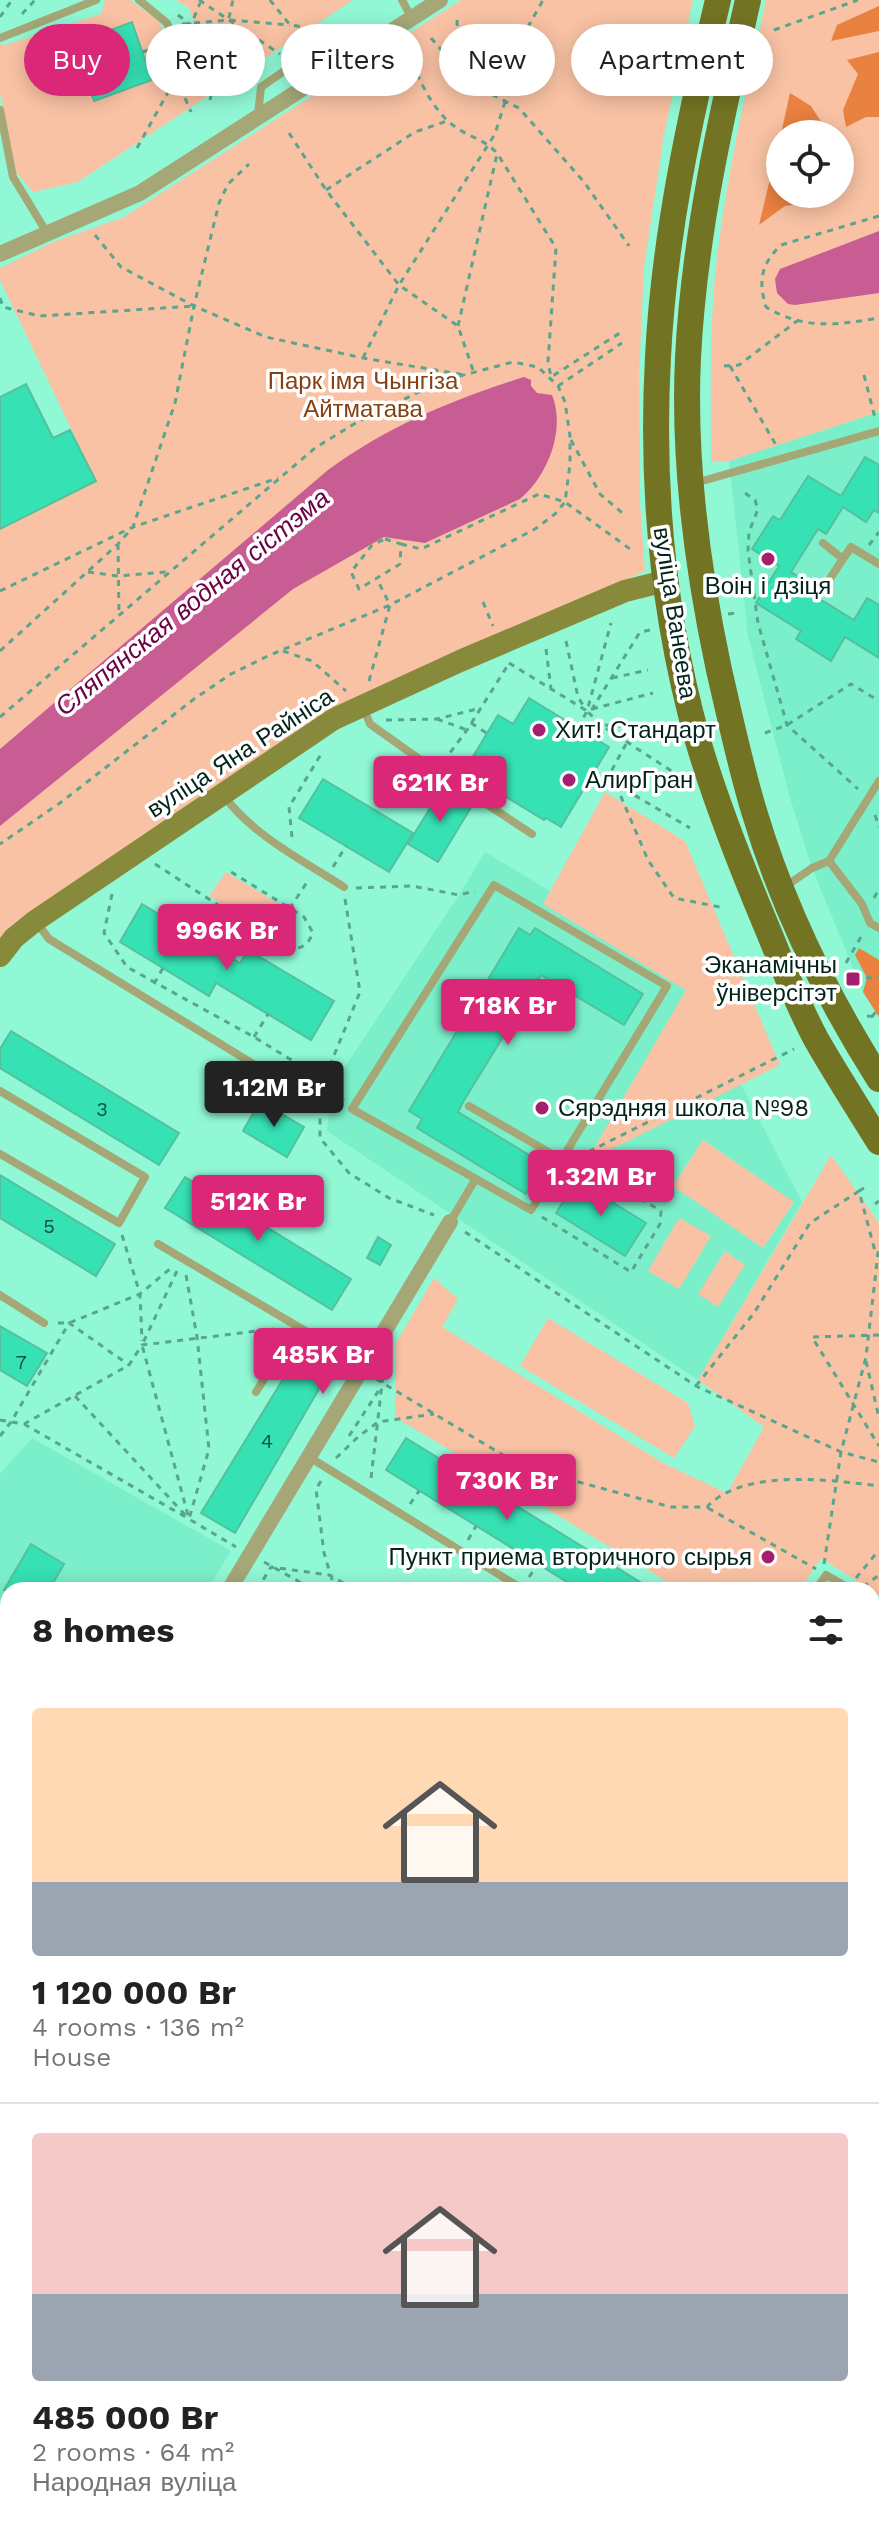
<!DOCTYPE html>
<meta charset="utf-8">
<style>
:root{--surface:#fff;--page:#f6f6f6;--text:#222;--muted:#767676;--line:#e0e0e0;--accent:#db2777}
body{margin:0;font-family:"Work Sans",sans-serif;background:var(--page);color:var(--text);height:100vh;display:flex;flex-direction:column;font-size:30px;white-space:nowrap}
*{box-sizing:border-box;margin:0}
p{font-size:26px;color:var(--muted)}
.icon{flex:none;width:44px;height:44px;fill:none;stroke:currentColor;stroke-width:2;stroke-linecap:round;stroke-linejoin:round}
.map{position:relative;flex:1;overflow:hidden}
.panel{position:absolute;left:0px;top:1582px;width:880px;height:962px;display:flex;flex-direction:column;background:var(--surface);border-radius:24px 24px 0 0;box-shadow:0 4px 20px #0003}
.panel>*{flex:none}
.hud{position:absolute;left:24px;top:24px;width:832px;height:72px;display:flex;gap:16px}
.controls{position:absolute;left:766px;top:120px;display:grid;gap:16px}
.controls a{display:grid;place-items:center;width:88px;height:88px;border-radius:50%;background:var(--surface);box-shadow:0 4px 20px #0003;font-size:40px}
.price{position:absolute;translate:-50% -68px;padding:0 18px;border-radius:8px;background:var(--accent);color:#fff;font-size:26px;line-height:52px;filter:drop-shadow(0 2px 4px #0008)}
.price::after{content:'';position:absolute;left:50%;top:48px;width:24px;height:18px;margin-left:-12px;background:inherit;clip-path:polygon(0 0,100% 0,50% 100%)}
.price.active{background:#222;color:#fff}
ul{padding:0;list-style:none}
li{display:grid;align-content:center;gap:16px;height:424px;padding:0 32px}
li+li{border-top:2px solid var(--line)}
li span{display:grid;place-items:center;height:248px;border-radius:8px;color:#555}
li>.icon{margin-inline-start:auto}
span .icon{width:144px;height:144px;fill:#fffc;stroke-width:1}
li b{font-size:34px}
h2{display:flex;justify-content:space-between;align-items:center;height:96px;padding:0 32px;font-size:34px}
.chip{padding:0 28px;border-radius:36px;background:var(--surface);box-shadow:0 4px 20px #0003;font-size:28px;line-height:72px}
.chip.active{background:var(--accent);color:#fff}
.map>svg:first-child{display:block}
.built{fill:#7befca}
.green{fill:#f9c2a4;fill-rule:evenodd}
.forest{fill:#e98140}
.water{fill:#c85d94}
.building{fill:#36e1b4;stroke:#56bf9e;stroke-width:2}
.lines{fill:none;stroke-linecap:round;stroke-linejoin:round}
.path{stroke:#59a58d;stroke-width:3;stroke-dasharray:6 6;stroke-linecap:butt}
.lane{stroke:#a5a776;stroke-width:8}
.street{stroke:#a5a776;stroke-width:16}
.secondary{stroke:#888a3b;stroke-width:22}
.primary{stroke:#737423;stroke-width:26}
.poi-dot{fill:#a4206e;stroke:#fff;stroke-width:3}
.labels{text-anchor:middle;stroke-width:7;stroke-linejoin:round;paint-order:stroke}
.number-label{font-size:20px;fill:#0f5341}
.park-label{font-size:24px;fill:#844112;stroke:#fff}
.poi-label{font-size:24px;fill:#02241b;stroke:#fff;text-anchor:start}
.street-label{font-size:24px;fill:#02241b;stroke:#fff}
.water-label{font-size:26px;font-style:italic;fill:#6b0144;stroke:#fff}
</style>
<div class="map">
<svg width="879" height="2543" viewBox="0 0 879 2543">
<rect width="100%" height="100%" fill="#91f8d6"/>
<path class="built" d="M879,412V1017L863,992L812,868L790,798L748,636L729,461Z
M485,852L681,969L802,1202L698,1380L327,1131L332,1086L459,895Z
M32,1438L231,1551L207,1590H8V1739L0,1734V1474Z
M8,2021V2232L0,2227V2034Z"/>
<path class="green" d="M105,0H130L159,21L172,57L202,42L189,8L176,0H353L78,182L33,192L16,172L0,93V44L5,45L101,14Z
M461,0H693L664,135L644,267L639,373L640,504L645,571L349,704L0,940V529L96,481L0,280V268L53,242L124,217Z
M766,0H879V412L729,461L711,462C711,397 709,331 716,266C726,176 747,88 766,0ZM780,134H840V194H780Z
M605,792L685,841L780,1065L586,1162L686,990L543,904Z
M226,872L286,908L268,934L209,896Z
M703,1140L794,1202L763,1248L673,1186Z
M831,1155L879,1223V1595L821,1558L800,1590H681L395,1417L396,1343L434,1278L458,1299L442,1327L663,1463L727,1493L764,1427L698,1380Z
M679,1218L711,1236L679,1289L648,1271Z
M725,1251L745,1265L718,1307L698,1294Z
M548,1318L688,1403L695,1426L674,1458L520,1366Z
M879,2047V2106L872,2117V2058Z"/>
<path class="forest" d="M879,6V31L831,41L837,25Z
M879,52V117H866L846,127L843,110L858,74L847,60Z
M790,93L811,106L829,134H781Z
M780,137V194H815L813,202L785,206L759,225Z
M859,948L879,960V1017L863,992L867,978L855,955Z
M872,2478L879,2482V2543H641L645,2536H872Z"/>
<path class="water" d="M879,231V293L795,305L788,304L777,293L775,279L780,269Z
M524,377L531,380V386L537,393L552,395C566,429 548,476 520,499L425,543L384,537L293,589L0,826V749L328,470C388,426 454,399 524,377Z"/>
<path class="building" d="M132,22L152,80L94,101L73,44Z
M26,384L53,438L70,430L96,481L0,529V397Z
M865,457L879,465V513L874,510L866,522L843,507L826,534L818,529L791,572L815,586L811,593L815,600L823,601L854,620L867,598L879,605V658L845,637L831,661L796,639L801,631L756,603L779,566L752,549L773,516L780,520L808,476L841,496Z
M529,698L609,747L561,827L546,818L544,820L485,784L481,792L460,778L498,715L513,724Z
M323,779L413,833L389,872L299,818Z
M443,787L473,804L438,862L408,844Z
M142,904L240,963L248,950L334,1001L311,1040L216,983L209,996L120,942Z
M519,928L530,935L535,928L643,994L624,1025L541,975L463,1102L458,1112L544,1164L526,1194L417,1128L422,1119L409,1111Z
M11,1031L179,1133L159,1165L0,1068V1049Z
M260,1101L304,1127L287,1157L243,1131Z
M0,1175L115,1244L96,1276L0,1218Z
M185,1177L351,1279L332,1310L165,1208Z
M577,1180L646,1223L625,1256L556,1213Z
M378,1237L391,1245L380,1265L367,1258Z
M0,1326L47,1353L27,1386L0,1370Z
M307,1340L337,1358L235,1533L201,1513Z
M406,1438L653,1590H580L386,1470Z
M31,1544L64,1564L49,1590H4Z"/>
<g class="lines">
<path class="path" d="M199,0L280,54
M270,0L290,25L317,29
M22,14L35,0
M178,15L191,25L200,3
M0,17L12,0
M457,20L459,68
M182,24L229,20L290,25
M774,30L858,0
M431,38L458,69L481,89L519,108L584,182L629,246
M143,52L162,45
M407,52C420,80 433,114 460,130C473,138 486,141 497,153L556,248L548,362L551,377L623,331
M175,62L246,76
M171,65L191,112
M210,100L233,0
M289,133L326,190L399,285L458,326L474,373
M137,148L171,87L168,58
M326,190L415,132L447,121
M879,216L781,245C761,264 758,281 766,307C803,330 838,325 879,318
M95,235L121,267L194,306L266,337L363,358L465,375
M0,298L3,307L40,316L194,306
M458,326L497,154
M363,358L399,285L495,134L529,25L543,0
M724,366L739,365L797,321
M730,366L776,445
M864,375L875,418
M558,386L622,343
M571,440L600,494L626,516
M745,493L755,500L758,509L749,532L748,551L758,623L787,725L858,789
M385,539L401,544L400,564L359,589L351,572L372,545Z
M118,544L119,616
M401,544L421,549L539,494L565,502L630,549
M869,545L879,532
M88,572L118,576L167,572
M0,591L133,527L278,478
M483,602L493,626
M728,614L737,613
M650,630L640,632L592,709L587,711L601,725L673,772
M566,641L578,697L586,710
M546,649L551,689
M0,651L118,544L133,527L175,403L194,306L219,203L228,184L249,164
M283,651L312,661L346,691
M509,663L587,711
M612,678L648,670
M369,681L390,605L377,579
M592,709L653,693
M0,717L315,448L354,424L441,381L513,362L538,367L558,386L565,402L570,436V464L565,502L555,514L535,529L390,605L270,655L231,674L194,699L60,803L0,844
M437,719L467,730
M386,720L437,719L481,708
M471,723L488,734
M605,725L661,729
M578,728L587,711L611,623
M765,733L787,725L851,684L879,701
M626,744L607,779L690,828
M443,762L467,730L508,665
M616,785L648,860L674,898L720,907
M875,815L879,827
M292,837L289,807L323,751
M155,864L284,948C299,949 306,949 313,933L304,917L228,870
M333,867L346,846
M356,888L412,886L459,895L475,891
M112,894L104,933L127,967L254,1037L324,1080L344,1100
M874,898L879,889
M345,899L360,992L324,1080L320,1108V1138L349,1173L389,1198L434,1215
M270,939L309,879
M846,963L862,935
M154,984L163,968
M856,985L867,978L879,977
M867,1016L879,1017
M872,1017L879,1007
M254,1037L268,1014
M578,1157L794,1049
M864,1188L859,1191L876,1255
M875,1204L879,1201
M542,1217L631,1272L660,1224L661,1211L576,1161
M465,1232L696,1386L841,1452L879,1462
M122,1235L140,1294L142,1341
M177,1271L142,1345L189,1519L236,1547
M186,1275L197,1337L209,1449L189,1519
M58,1323H69L140,1294L171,1268
M879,1335L812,1337L879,1446
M866,1361L879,1418
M376,1379L523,1467L671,1507H707C743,1468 831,1480 879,1486
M696,1386L754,1313L810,1223L859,1191
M75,1396L187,1517
M0,1420L24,1424L129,1365L142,1345L274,1329
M24,1424L189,1519
M0,1436L11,1422L69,1323L129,1365
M349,1436L381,1387
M336,1458L358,1437L378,1422L434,1414
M371,1478L384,1367
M321,1481L316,1489L324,1553L335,1590
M410,1504L419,1491
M708,1508L816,1569
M468,1540L476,1526
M264,1562L314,1590
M824,1564L841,1452L866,1357L879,1245
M529,1577L538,1564
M856,1578L879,1550
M863,1587L879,1575
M257,1590L271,1567L329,1575L356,1590
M872,1739L879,1728
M0,1771L8,1768
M872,2054L879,2043
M872,2130L878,2128
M0,2434L8,2433
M872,2444L879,2448
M0,2507L8,2527
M11,2536L14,2543
M362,2536L365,2543
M719,2536L725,2543
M49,2543L53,2536
M113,2543L117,2536
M577,2543L581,2536
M632,2543L636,2536
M771,2543L772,2536"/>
<path class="lane" d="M139,0L167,23L177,48
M402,0L412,19
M0,38L96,0
M0,110L13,177L47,233
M258,115L261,87L319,47L353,57
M695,483L879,431
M823,543L843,559
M819,595L851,547L879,564
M363,707L370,724L436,771L532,834
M224,796C254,836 302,860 344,887
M829,861L879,781
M494,885L667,986L531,1210L352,1109Z
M786,886L812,868L829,861L862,904L870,923L879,928
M37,923L49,939L304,1095
M0,1091L145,1177L119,1223L0,1154
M469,1106L562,1160
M450,1222L475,1180
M158,1244L297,1326L256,1392
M0,1295L44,1323
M297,1326L364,1365
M309,1457L524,1590
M816,1590L826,1575L852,1590
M872,1603L879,1607
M872,1766L879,1755
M0,2050L8,2056
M0,2338L8,2343
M872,2467L879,2471
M311,2536L321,2543
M259,2543L263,2536
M394,2543L398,2536"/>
<path class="street" d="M0,254L140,193L440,0
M229,1590L450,1222
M0,1968L8,1955"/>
<path class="secondary" d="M0,956L14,938L35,921L334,719L460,661L625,591L665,581"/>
<path class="primary" d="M718,0C690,117 664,236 658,357C651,486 663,617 698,741C716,803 740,863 765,923C781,961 796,1002 816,1039C836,1074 858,1108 879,1142
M748,0C721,118 694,236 688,358C683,463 697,567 719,670C730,717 740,765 754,811C782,905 827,997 879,1079
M872,1935L879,1924
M872,2007L879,1996
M496,2543L500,2536
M540,2543L545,2536"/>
</g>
<g class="poi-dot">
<circle cx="768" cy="559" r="8"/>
<circle cx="539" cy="730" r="8"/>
<circle cx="569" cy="780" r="8"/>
<rect x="845" y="971" width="16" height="16" rx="4"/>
<circle cx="542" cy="1108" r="8"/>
<circle cx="768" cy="1557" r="8"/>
</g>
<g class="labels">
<g class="number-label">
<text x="102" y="1116">3</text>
<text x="49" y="1233">5</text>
<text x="21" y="1369">7</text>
<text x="267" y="1448">4</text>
</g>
<g class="park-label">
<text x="363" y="389">Парк імя Чынгіза<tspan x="363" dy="28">Айтматава</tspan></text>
</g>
<g class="poi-label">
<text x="768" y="594" text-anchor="middle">Воін і дзіця</text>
<text x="555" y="738">Хит! Стандарт</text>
<text x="585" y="788">АлирГран</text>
<text x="837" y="973" text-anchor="end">Эканамічны<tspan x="837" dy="28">ўніверсітэт</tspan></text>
<text x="558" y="1116">Сярэдняя школа №98</text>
<text x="752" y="1565" text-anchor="end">Пункт приема вторичного сырья</text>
</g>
<g class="street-label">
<text transform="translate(675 613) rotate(81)" y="8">вуліца Ванеева</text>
<text transform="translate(240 753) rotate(-33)" y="8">вуліца Яна Райніса</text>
</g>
<g class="water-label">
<text transform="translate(192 602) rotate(-39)" y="9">Сляпянская водная сістэма</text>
</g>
</g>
</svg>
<div class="controls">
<a><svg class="icon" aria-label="locate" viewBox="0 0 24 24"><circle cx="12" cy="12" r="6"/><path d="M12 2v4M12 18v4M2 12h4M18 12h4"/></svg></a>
</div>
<b class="price" style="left:440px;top:824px">621K Br</b>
<b class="price" style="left:227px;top:972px">996K Br</b>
<b class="price" style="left:508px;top:1047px">718K Br</b>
<b class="price active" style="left:274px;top:1129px">1.12M Br</b>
<b class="price" style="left:601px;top:1218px">1.32M Br</b>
<b class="price" style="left:258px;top:1243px">512K Br</b>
<b class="price" style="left:323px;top:1396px">485K Br</b>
<b class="price" style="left:507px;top:1522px">730K Br</b>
<div class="hud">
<a class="chip active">Buy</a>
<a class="chip">Rent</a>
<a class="chip">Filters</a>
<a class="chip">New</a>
<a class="chip">Apartment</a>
</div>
<section class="panel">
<h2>8 homes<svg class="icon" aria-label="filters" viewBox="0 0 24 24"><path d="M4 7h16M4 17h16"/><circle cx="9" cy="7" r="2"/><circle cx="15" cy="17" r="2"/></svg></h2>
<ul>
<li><span style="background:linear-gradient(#ffd9b3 70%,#9aa5b1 0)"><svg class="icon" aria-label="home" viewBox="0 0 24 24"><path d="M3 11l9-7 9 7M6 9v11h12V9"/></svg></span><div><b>1 120 000 Br</b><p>4 rooms · 136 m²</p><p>House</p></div></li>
<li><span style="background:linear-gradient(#f6c9c9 65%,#9aa5b1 0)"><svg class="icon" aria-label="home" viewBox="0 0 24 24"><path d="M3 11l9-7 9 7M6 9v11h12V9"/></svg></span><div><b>485 000 Br</b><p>2 rooms · 64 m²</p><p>Народная вуліца</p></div></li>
</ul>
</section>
</div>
